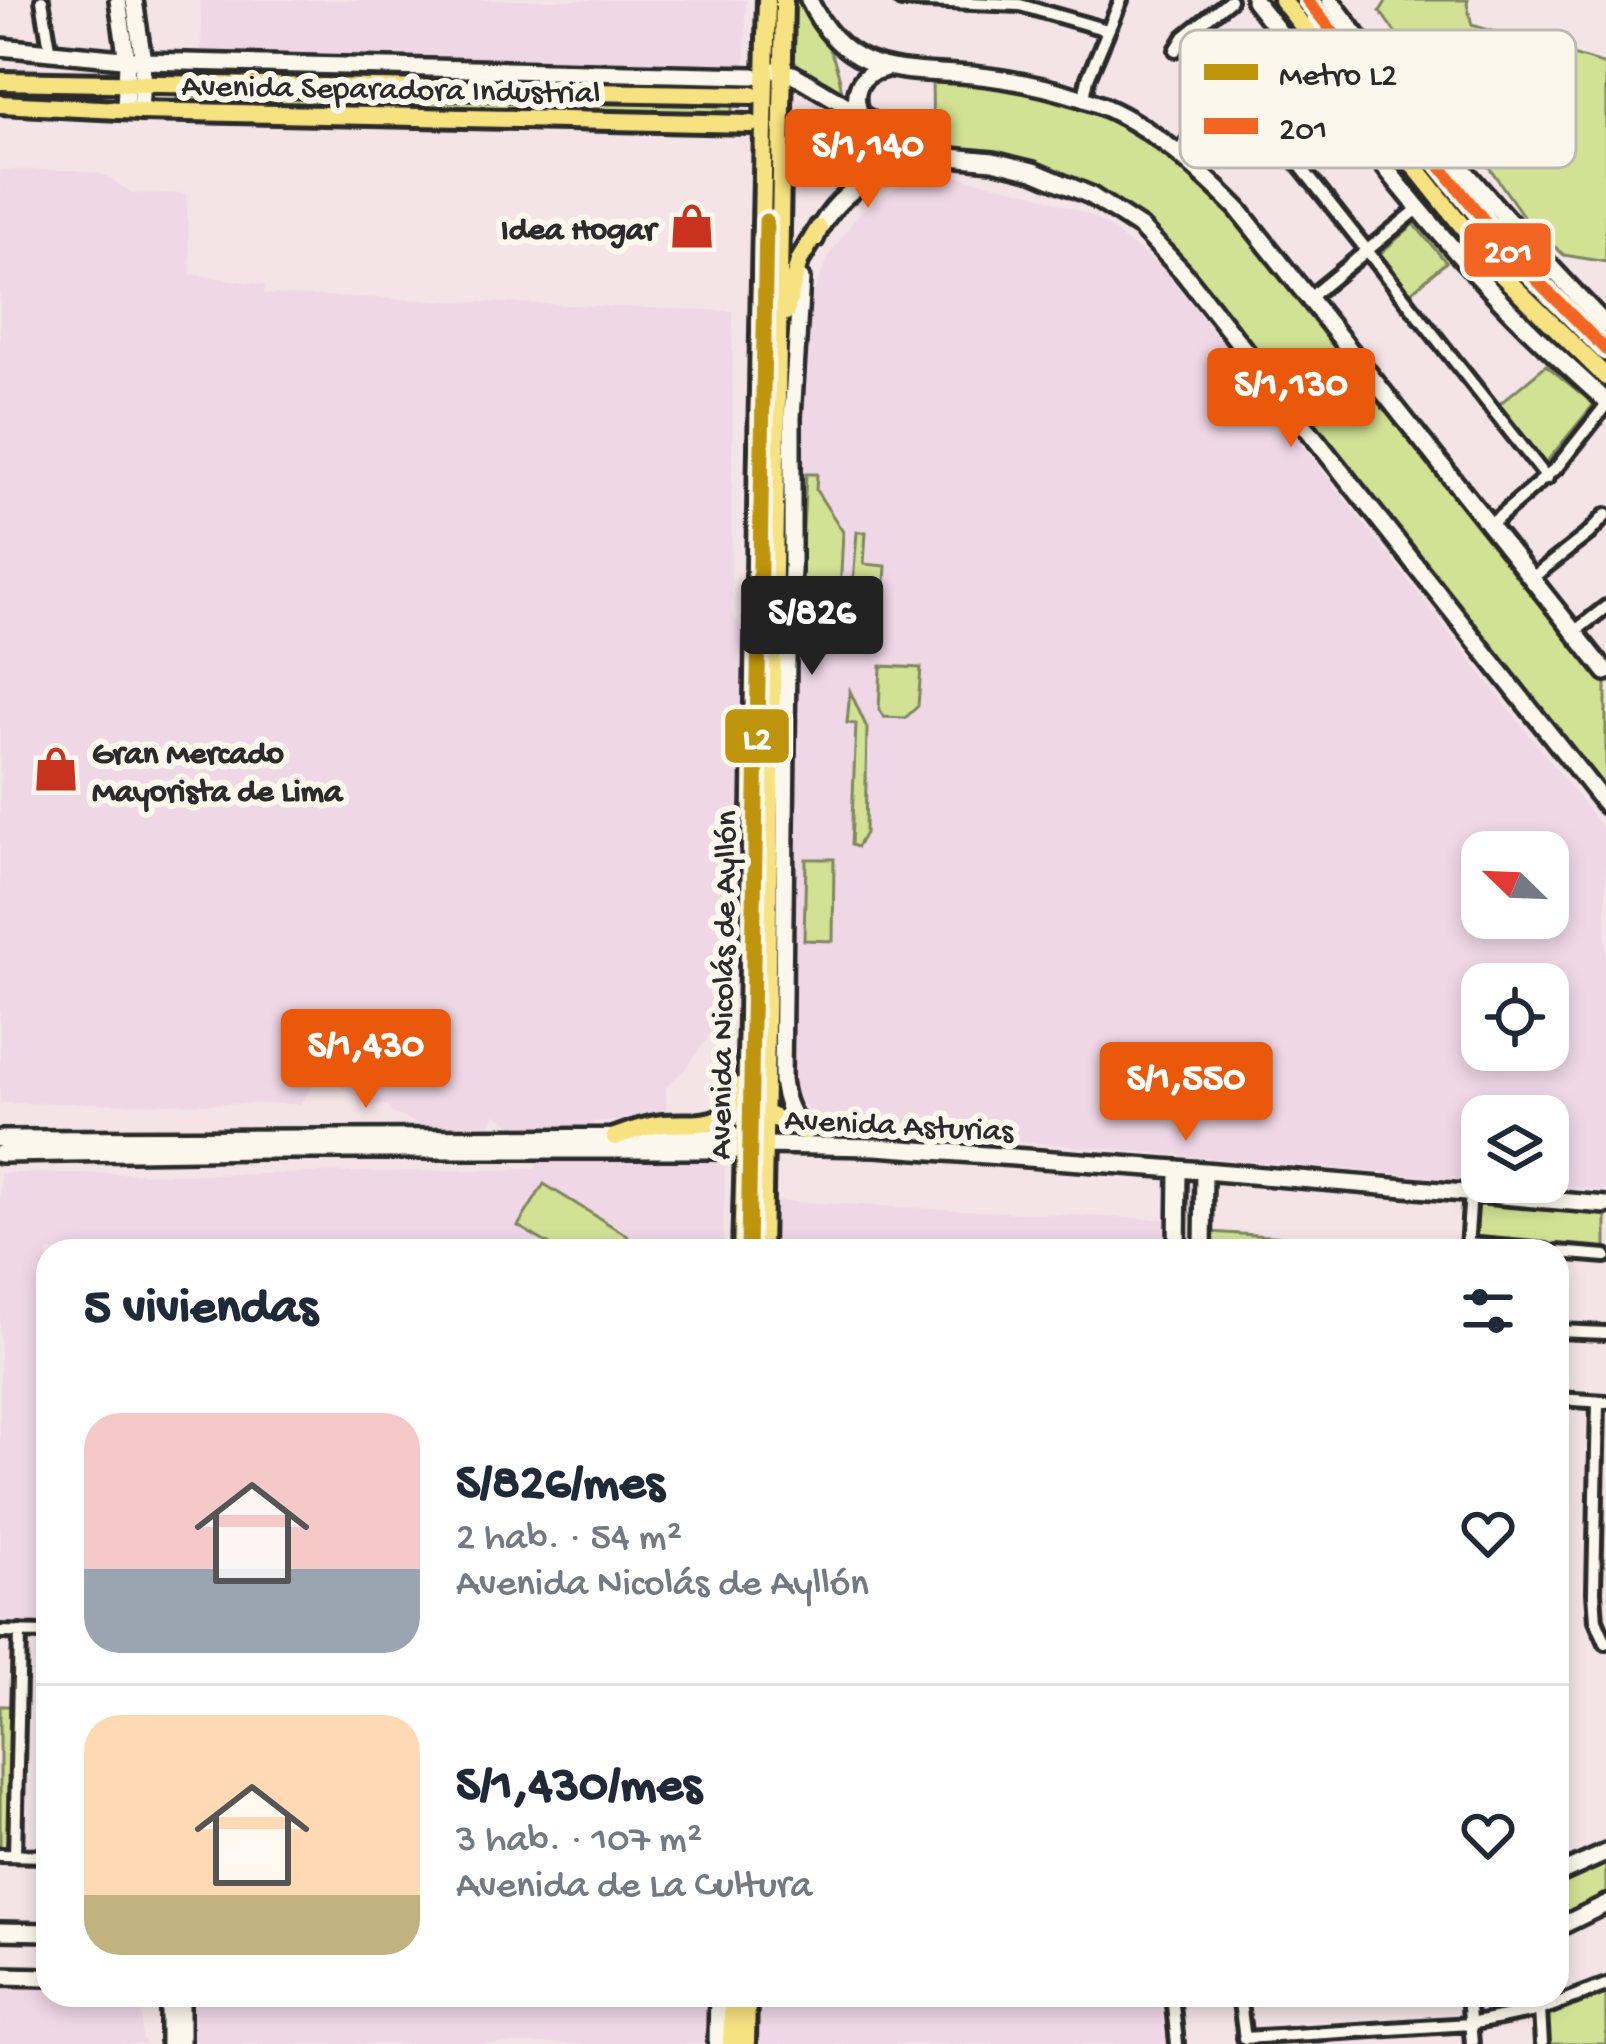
<!DOCTYPE html>
<html lang="es">
<meta charset="utf-8">
<style>
:root{--surface:#fff;--page:#f2f2f3;--text:#1f2937;--muted:#747a83;--line:#e0e1e3;--accent:#ea580c}
body{margin:0;font-family:"Gochi Hand",sans-serif;background:var(--page);color:var(--text);height:100vh;display:flex;flex-direction:column;font-size:45px;white-space:nowrap}
*{box-sizing:border-box;margin:0}
p{font-size:39px;color:var(--muted)}
.icon{flex:none;width:66px;height:66px;fill:none;stroke:currentColor;stroke-width:2;stroke-linecap:round;stroke-linejoin:round}
.map{position:relative;flex:1;overflow:hidden}
.sheet{position:absolute;left:36px;top:1239px;width:1533px;height:768px;display:flex;flex-direction:column;background:var(--surface);border-radius:36px;box-shadow:0 6px 18px #0003}
.sheet>*{flex:none}
.needle{width:78px;rotate:293deg}
.fabs{position:absolute;left:1461px;top:831px;display:grid;gap:24px}
.fabs a{display:grid;place-items:center;width:108px;height:108px;border-radius:24px;background:var(--surface);box-shadow:0 6px 18px #0003;font-size:60px}
.price{position:absolute;translate:-50% -102px;padding:0 27px;border-radius:12px;background:var(--accent);color:#fff;font-size:39px;line-height:78px;filter:drop-shadow(0 3px 6px #0008)}
.price::after{content:'';position:absolute;left:50%;top:72px;width:36px;height:27px;margin-left:-18px;background:inherit;clip-path:polygon(0 0,100% 0,50% 100%)}
.price.selected{background:#222;color:#fff}
ul{padding:0;list-style:none}
li{display:flex;align-items:center;gap:36px;height:300px;padding:0 48px}
li+li{border-top:3px solid var(--line)}
li span{display:grid;place-items:center;flex:none;width:336px;height:240px;border-radius:36px;color:#555}
li>.icon{margin-inline-start:auto}
span .icon{width:144px;height:144px;fill:#fffc;stroke-width:1}
li b{font-size:51px}
h2{display:flex;justify-content:space-between;align-items:center;height:144px;padding:0 48px;font-size:51px}
.map>svg:first-child{display:block}
.built{fill:#efd7e6;fill-rule:evenodd}
.green{fill:#d2e194;stroke:#7e8660;stroke-width:3}
.lines{fill:none;stroke-linecap:round;stroke-linejoin:round}
.street-casing{stroke:#2b2b2b;stroke-width:20}
.secondary-casing{stroke:#2b2b2b;stroke-width:24}
.primary-casing{stroke:#2b2b2b;stroke-width:26}
.street{stroke:#fbf7ec;stroke-width:10}
.secondary{stroke:#fbf7ec;stroke-width:15}
.primary{stroke:#f7e281;stroke-width:16}
.bus-1-casing{stroke:#fbf7ec;stroke-width:21}
.bus-1{stroke:#f26522;stroke-width:12}
.metro-1-casing{stroke:#fbf7ec;stroke-width:24}
.metro-1{stroke:#bf950d;stroke-width:15}
.labels{text-anchor:middle;stroke-width:12;stroke-linejoin:round;paint-order:stroke}
.street-label{font-size:33px;fill:#2b2b2b;stroke:#fbf7ec}
.poi-label{font-size:33px;font-weight:bold;fill:#2b2b2b;stroke:#fbf7ec;text-anchor:end}
.key{fill:#fbf7ec;stroke:#bdbab2;stroke-width:3}
.key-label{font-size:33px;fill:#2b2b2b}
.line-badge{stroke:#fbf7ec;stroke-width:4.5}
.badge-label{font-size:33px;text-anchor:middle;font-weight:bold;fill:#fff}
</style>
<div class="map">
<svg width="1606" height="2044" viewBox="0 0 1606 2044">
<rect width="100%" height="100%" fill="#f4e4e8"/>
<filter id="ink" filterUnits="userSpaceOnUse"><feTurbulence type="fractalNoise" baseFrequency=".00833" numOctaves="2"/><feDisplacementMap in="SourceGraphic" scale="24" xChannelSelector="R" yChannelSelector="G"/><feConvolveMatrix kernelMatrix="1 2 1 2 8 2 1 2 1" color-interpolation-filters="sRGB"/></filter>
<g filter="url(#ink)">
<path class="built" d="M200,0H746L745,68L200,56L202,31Z
M0,170H76L105,175L133,194L186,193L191,274L265,285L264,294L733,311L731,613L743,628L741,850L727,874L721,998L707,1039L687,1067L666,1087L667,1119L593,1122L590,1125L514,1126L496,1114L490,1124L421,1125L390,1112L389,1105H371L320,1074L300,1104L0,1103Z
M951,175L1033,193L1094,217L1165,270L1606,833V1190L1498,1182H1548V1116H1482V1181L827,1125L788,1090L799,327L830,254L860,212L904,183ZM1482,852H1548V918H1482ZM1482,984H1548V1050H1482Z
M542,1158L725,1160L723,1251H48V1624L0,1622V1173L261,1174L531,1169H535Z
M776,1201L1173,1220L1172,1251H774Z
M0,1984H48V1995H142V2039L147,2044H0Z
M185,1995H714L713,2044H183Z
M891,1995H1159L1166,2044H757L758,2003Z"/>
<path class="green" d="M795,0H803C820,29 842,65 842,99L793,64Z
M1387,0H1468L1467,4L1472,25L1606,65V262L1564,255L1526,220L1380,11Z
M932,78L978,81L1084,102L1142,133L1205,178L1508,555L1606,682V805L1171,249C1097,179 1034,153 933,149Z
M176,93L732,103V115L178,107Z
M1414,224L1446,262L1409,294L1377,256Z
M1546,365L1594,404L1544,465L1497,406Z
M806,474H817L816,490L843,532L839,614L822,620V605L799,604Z
M857,532H866L864,564L886,566L882,630L873,629L863,617L851,611Z
M881,666L921,668L918,706L905,718L884,717L879,710Z
M850,691L867,728L865,833L857,847L851,845L856,724L847,723Z
M806,859H834L833,941L804,940Z
M544,1184L628,1236L619,1251H560L518,1226Z
M1474,1200L1606,1210V1252L1472,1241Z
M1210,1232L1453,1248V1251H1210Z
M0,1706H14L11,1851H0Z
M1606,1860V1898L1557,1923V1881Z
M1606,1990V2044H1548L1546,2014Z"/>
<g class="lines">
<g class="street-casing">
<path id="street" d="M42,0L51,54
M901,0L1020,5L1107,30
M1176,50L1184,37L1230,0
M1237,86L1547,478
M1084,98L1088,78L1121,0
M1310,297L1419,208
M1490,525L1557,467L1606,405
M1532,578L1588,534L1606,515
M1574,632L1606,607
M1467,1244L1546,1251
M1467,1248L1471,1192
M1557,1252L1606,1256
M1557,1331L1606,1333
M1557,1399L1606,1402
M1598,1402L1594,1592L1596,1620L1606,1643
M0,1632L48,1633
M0,1855L48,1856
M15,1855L20,1632
M1172,1995L1177,2044
M1239,1995L1245,2039
M1468,1995L1472,2044
M1540,2010L1542,2044
M1244,2038L1470,2024L1540,2010L1606,1985"/>
</g>
<g class="secondary-casing">
<path id="secondary" d="M118,0L127,61L125,110
M134,0L143,61L140,111
M809,0C846,78 900,69 972,75C1010,79 1045,86 1081,98C1143,118 1192,163 1237,208L1606,672
M1254,0C1330,96 1403,196 1487,286C1524,327 1565,364 1606,401
M1330,0C1355,32 1378,65 1403,96C1466,176 1535,252 1606,325
M0,47L143,61L753,76
M774,70L793,74L805,81L929,155L993,161L1033,171L1090,195L1141,228L1182,271L1606,805
M861,116C851,94 858,74 883,69
M1181,154L1216,105L1314,23
M815,239C834,191 882,169 929,155
M801,279L792,417V571L787,660L782,1080C785,1102 790,1114 804,1130
M0,1139L747,1137L755,1141
M0,1154L263,1150H747L763,1145L876,1147L1204,1171L1606,1205
M1177,1251L1178,1169
M1203,1251L1204,1171
M1557,1875L1606,1853
M1557,1928L1606,1904
M0,1931L48,1932
M0,1976L48,1977
M169,1995V2044
M181,1995V2044
M717,2044L718,1995"/>
</g>
<g class="primary-casing">
<path id="primary" d="M1282,0L1499,272L1606,377
M1307,0L1400,119L1512,255L1606,350
M0,81L752,95
M0,104L140,111L751,124
M786,312L799,261L819,228
M763,1113L806,1131
M615,1137C631,1131 646,1126 663,1124C704,1122 728,1131 743,1084
M742,1251C755,834 756,417 767,0
M762,1251L784,0
M731,2044L733,1995
M746,2044L747,1995"/>
</g>
<use href="#street" class="street"/>
<use href="#secondary" class="secondary"/>
<use href="#primary" class="primary"/>
<g class="bus-1-casing">
<path id="bus-1" d="M1307,0L1512,255L1606,350"/>
</g>
<use href="#bus-1" class="bus-1"/>
<g class="metro-1-casing">
<path id="metro-1" d="M748,1251L766,221"/>
</g>
<use href="#metro-1" class="metro-1"/>
</g>
</g>
<defs>
<g id="shop-bare" transform="scale(3.6)"><path d="M-5-2.5h2.3a2.7 3.5 0 0 1 5.4 0H5L5.5 6h-11ZM-1.5-2.5h3a1.5 2.3 0 0 0-3 0Z" fill="#c8321e" stroke="#fbf7ec" stroke-width="2.5" paint-order="stroke"/></g>
</defs>
<g fill-rule="evenodd">
<use href="#shop-bare" x="692" y="226"/>
<use href="#shop-bare" x="56" y="769"/>
</g>
<g class="labels">
<g class="street-label">
<text transform="translate(391 86) rotate(1)" y="12">Avenida Separadora Industrial</text>
<text transform="translate(720 985) rotate(-89)" y="12">Avenida Nicolás de Ayllón</text>
<text transform="translate(899 1122) rotate(3)" y="12">Avenida Asturias</text>
</g>
<g class="poi-label">
<text x="656" y="238">Idea Hogar</text>
<text x="92" y="762" text-anchor="start">Gran Mercado<tspan x="92" dy="38">Mayorista de Lima</tspan></text>
</g>
</g>
<rect x="1180" y="30" width="396" height="138" rx="18" class="key"/>
<rect x="1204" y="64" width="54" height="16" fill="#bf950d"/>
<rect x="1204" y="118" width="54" height="16" fill="#f26522"/>
<g class="key-label">
<text x="1279" y="84">Metro L2</text>
<text x="1279" y="138">201</text>
</g>
<g class="line-badge">
<rect x="1462" y="221" width="91" height="58" rx="12" fill="#f26522"/>
<rect x="723" y="707" width="68" height="58" rx="12" fill="#bf950d"/>
</g>
<g class="badge-label">
<text x="1508" y="261">201</text>
<text x="757" y="748">L2</text>
</g>
</svg>
<div class="fabs">
<a><svg class="needle" viewBox="-14 -14 28 28"><path d="M0-13l5 13h-10z" fill="#e53935"/><path d="M0 13l5-13h-10z" fill="#747a83"/></svg></a>
<a><svg class="icon" aria-label="locate" viewBox="0 0 24 24"><circle cx="12" cy="12" r="6"/><path d="M12 2v4M12 18v4M2 12h4M18 12h4"/></svg></a>
<a><svg class="icon" aria-label="layers" viewBox="0 0 24 24"><path d="M12 4l9 5-9 5-9-5zM3 14l9 5 9-5"/></svg></a>
</div>
<b class="price" style="left:868px;top:211px">S/1,140</b>
<b class="price" style="left:1291px;top:450px">S/1,130</b>
<b class="price selected" style="left:812px;top:678px">S/826</b>
<b class="price" style="left:366px;top:1111px">S/1,430</b>
<b class="price" style="left:1186px;top:1144px">S/1,550</b>
<section class="sheet">
<h2>5 viviendas<svg class="icon" aria-label="filters" viewBox="0 0 24 24"><path d="M4 7h16M4 17h16"/><circle cx="9" cy="7" r="2"/><circle cx="15" cy="17" r="2"/></svg></h2>
<ul>
<li><span style="background:linear-gradient(#f6c9c9 65%,#9aa5b1 0)"><svg class="icon" aria-label="home" viewBox="0 0 24 24"><path d="M3 11l9-7 9 7M6 9v11h12V9"/></svg></span><div><b>S/826/mes</b><p>2 hab. · 54 m²</p><p>Avenida Nicolás de Ayllón</p></div><svg class="icon" aria-label="heart" viewBox="0 0 24 24"><path d="M12 20l-8-8c-3-5 5-10 8-4 3-6 11-1 8 4z"/></svg></li>
<li><span style="background:linear-gradient(#ffd9b3 75%,#c2b280 0)"><svg class="icon" aria-label="home" viewBox="0 0 24 24"><path d="M3 11l9-7 9 7M6 9v11h12V9"/></svg></span><div><b>S/1,430/mes</b><p>3 hab. · 107 m²</p><p>Avenida de La Cultura</p></div><svg class="icon" aria-label="heart" viewBox="0 0 24 24"><path d="M12 20l-8-8c-3-5 5-10 8-4 3-6 11-1 8 4z"/></svg></li>
</ul>
</section>
</div>
